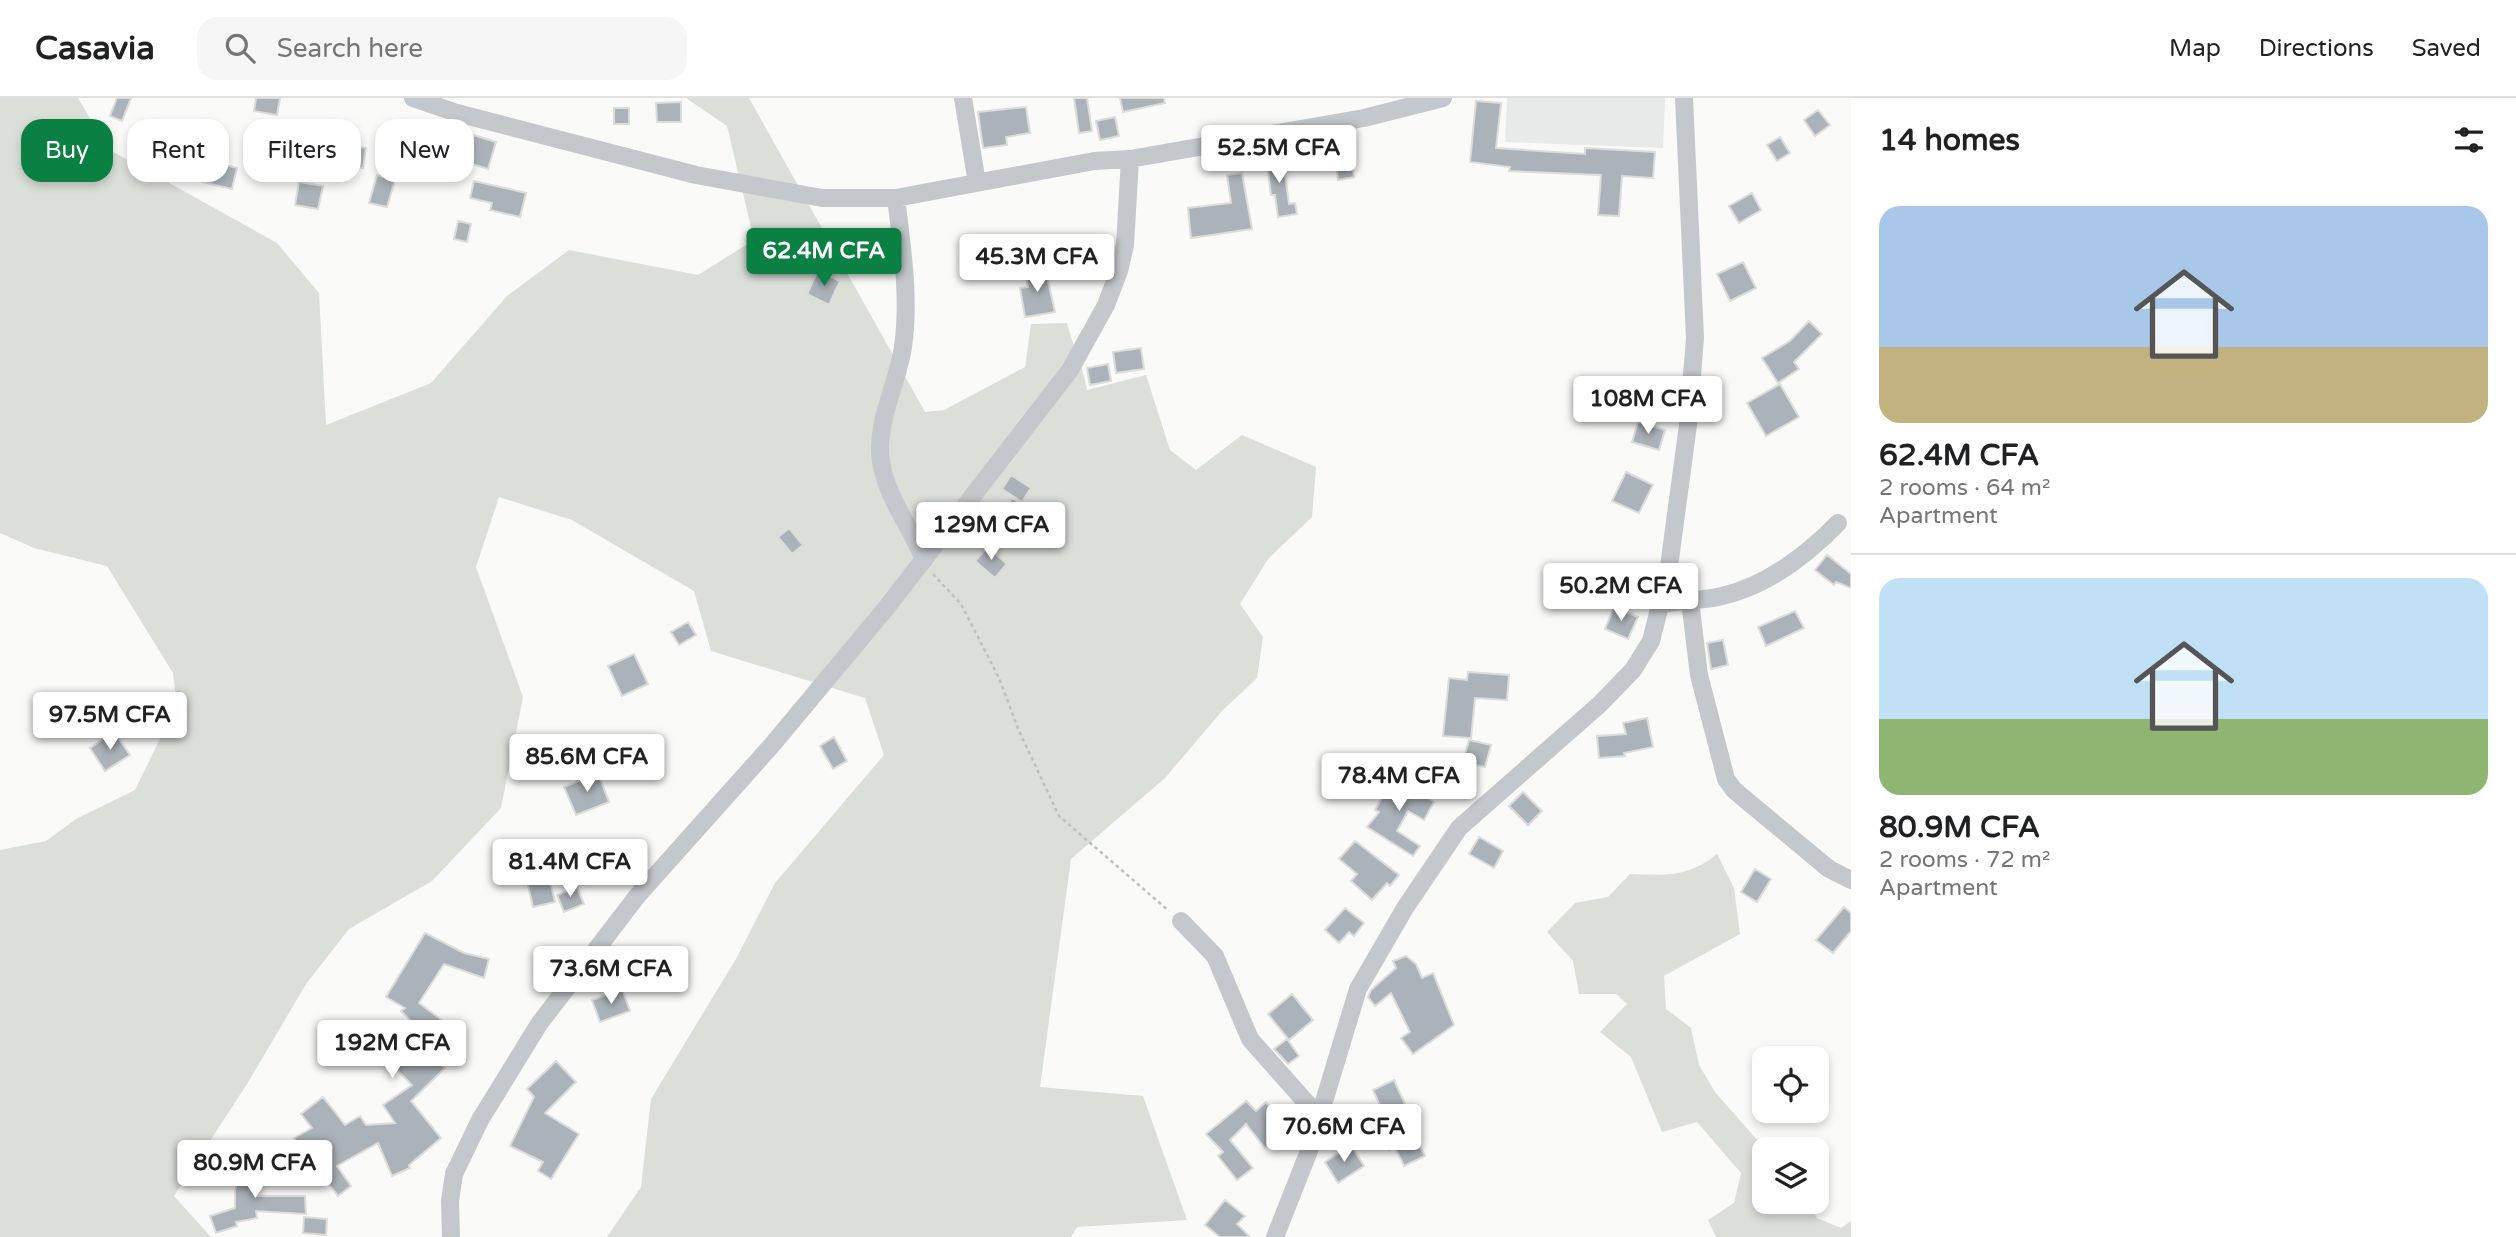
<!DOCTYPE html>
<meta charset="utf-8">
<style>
:root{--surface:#fff;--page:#f6f6f6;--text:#202124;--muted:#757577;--line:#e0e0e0;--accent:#0b8043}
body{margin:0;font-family:"Varela Round",sans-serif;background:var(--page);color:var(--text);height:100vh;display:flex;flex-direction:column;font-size:26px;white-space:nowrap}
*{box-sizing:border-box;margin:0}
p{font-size:23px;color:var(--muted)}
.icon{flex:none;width:38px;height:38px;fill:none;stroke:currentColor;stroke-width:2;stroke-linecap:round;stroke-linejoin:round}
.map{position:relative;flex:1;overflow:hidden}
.side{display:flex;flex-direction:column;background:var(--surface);width:665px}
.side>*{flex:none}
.guide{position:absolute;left:21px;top:21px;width:665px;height:63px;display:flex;gap:14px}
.controls{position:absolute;left:1752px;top:948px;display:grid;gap:14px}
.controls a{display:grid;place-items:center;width:77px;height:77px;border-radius:14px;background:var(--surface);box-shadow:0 4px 10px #0003;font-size:35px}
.price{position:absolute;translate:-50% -60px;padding:0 16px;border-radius:7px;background:#fff;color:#222;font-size:23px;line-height:46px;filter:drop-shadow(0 2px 4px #0008)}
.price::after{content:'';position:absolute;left:50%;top:42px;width:21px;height:16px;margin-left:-10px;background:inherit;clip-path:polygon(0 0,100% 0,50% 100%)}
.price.current{background:var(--accent);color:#fff}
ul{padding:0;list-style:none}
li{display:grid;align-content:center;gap:14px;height:371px;padding:0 28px}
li+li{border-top:2px solid var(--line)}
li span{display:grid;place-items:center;height:217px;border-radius:21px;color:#555}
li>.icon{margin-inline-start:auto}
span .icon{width:126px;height:126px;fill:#fffc;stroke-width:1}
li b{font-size:30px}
h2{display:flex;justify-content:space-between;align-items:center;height:84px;padding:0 28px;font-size:30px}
.pill{padding:0 24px;border-radius:21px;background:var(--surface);box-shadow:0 4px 10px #0003;font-size:24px;line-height:63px}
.pill.current{background:var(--accent);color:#fff}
header{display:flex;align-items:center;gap:42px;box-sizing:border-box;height:98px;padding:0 35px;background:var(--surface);border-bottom:2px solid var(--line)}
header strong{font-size:33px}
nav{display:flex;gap:38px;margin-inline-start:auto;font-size:24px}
.search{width:490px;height:63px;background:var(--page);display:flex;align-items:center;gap:18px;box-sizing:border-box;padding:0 24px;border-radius:21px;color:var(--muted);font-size:26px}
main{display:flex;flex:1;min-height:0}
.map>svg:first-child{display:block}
.built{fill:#e8e9e9}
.green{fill:#dadfd7}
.building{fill:#aab3b9;stroke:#dcdcda;stroke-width:2}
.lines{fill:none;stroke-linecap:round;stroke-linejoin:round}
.path{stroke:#bbbfc2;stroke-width:2.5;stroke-dasharray:3.5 3.5;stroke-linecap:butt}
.minor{stroke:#c3c8cc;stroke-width:18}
</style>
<header>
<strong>Casavia</strong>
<div class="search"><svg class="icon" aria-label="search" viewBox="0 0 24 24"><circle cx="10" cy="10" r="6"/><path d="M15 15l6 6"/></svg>Search here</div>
<nav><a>Map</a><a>Directions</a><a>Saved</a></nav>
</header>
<main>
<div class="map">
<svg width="1851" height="1139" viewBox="0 0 1851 1139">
<rect width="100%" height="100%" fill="#fafaf8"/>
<path class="built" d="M1507,0H1665L1663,50L1505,44Z"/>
<path class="green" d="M0,0H78L108,51L277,145L319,195L326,327L431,285L507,198L569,152L698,177L754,142L727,28L686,0H749L925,314L944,312L1025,269L1031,226L1067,225C1073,249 1083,267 1087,292L1146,277L1170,352L1196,372L1242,337L1316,369L1312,419L1268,461L1240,506L1263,539L1257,580L1222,613L1165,680L1071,761L1040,989L1143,998L1187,1122L1077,1129L1071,1139H607L641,1089L651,1001L736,861L775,785L884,657L865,600L711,553L694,493L572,422L499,399L476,469L523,599L501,710L432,783L349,831L306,886L247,986L174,1098L211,1139H0V752L46,743L76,721L135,692L177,606L173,575L107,468L34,450L0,435Z
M1717,756L1734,790L1740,836L1664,878L1666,911L1691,930L1699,967L1715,994L1766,1052L1764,1104H1808L1817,1120L1841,1130L1851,1123V1139H1716L1708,1122L1734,1105L1741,1075L1697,1024L1662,1034L1631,959L1600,934L1627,906L1616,896H1579L1573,863L1547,834L1575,805L1608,799L1630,776C1667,777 1687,780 1717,756Z"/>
<path class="building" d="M117,0H131L122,23L110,18Z
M256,0H280L277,17L254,13Z
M1074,0H1087L1092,33L1079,35Z
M1120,0H1164L1165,5L1123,14Z
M1476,3L1501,5L1496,50L1585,56V50L1655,54L1653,80L1622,78L1619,118L1598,117L1601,77L1509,73L1510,69L1470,64Z
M681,4V24H657L656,5Z
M1026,9L1030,35L1006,39L1007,47L983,50L978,14Z
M614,10H629V26H614Z
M1818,12L1830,27L1815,38L1804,22Z
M1115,19L1119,38L1100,42L1096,23Z
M383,34L398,37L395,54L380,51Z
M470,36L496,44L488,71L462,63Z
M1780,39L1790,55L1777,63L1767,47Z
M1349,40L1354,79L1338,82L1333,42Z
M342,46L366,50L363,70L339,66Z
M1282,54L1289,106L1295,105L1297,116L1278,119L1275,97H1271L1266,56Z
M207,62L237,70L232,91L202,84Z
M1242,75L1252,131L1191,140L1188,110L1231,105L1227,77Z
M377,77L395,82L387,109L369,105Z
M474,83L526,95L520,119L490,112L492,105L470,100Z
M299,84L323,88L318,111L295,107Z
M1752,95L1761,112L1739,125L1729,108Z
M458,123L471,126L467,144L454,141Z
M1743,164L1756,190L1730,203L1717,176Z
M1045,169L1055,214L1025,219L1020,190L1028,189L1025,173Z
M818,172L840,183L829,207L807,196Z
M1809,223L1822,236L1794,264L1799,271L1778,285L1762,260L1790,243Z
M1141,250L1144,271L1116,275L1113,254Z
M1108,266L1111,283L1090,287L1087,270Z
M1780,286L1799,319L1766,338L1747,305Z
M1638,324L1665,332L1659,352L1632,344Z
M1626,374L1653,387L1639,415L1612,403Z
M1011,377L1031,390L1022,404L1002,391Z
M1012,400L1038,416L1021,444L995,428Z
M789,430L803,447L792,456L778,439Z
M988,449L1007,466L995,480L975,463Z
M1827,457L1851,476V490L1836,484L1834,487L1815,472Z
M1602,481L1621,488L1613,508L1595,502Z
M1614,509L1638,519L1628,541L1605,531Z
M1795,513L1804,530L1766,548L1758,529Z
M688,524L696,537L679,547L671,534Z
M1723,542L1728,567L1711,571L1707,545Z
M634,556L648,586L622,598L608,568Z
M1468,574L1509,577L1507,602L1475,600L1471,640L1443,638L1449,580L1467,582Z
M1647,620L1653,649L1624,655L1625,658L1599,660L1597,638L1626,636L1623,625Z
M114,634L130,657L105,673L90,650Z
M834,639L847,663L833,671L820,648Z
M1469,642L1491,647L1485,669L1463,664Z
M598,675L609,704L576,717L564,689Z
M1394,678L1434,704L1424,722L1408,713L1397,733L1420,748L1413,758L1367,729L1379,714L1375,712Z
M1523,694L1542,713L1528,727L1509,708Z
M1479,739L1503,753L1494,770L1469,756Z
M1355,743L1399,777L1390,788L1387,785L1372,802L1351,783L1357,776L1339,761Z
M1755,771L1771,781L1757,804L1741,794Z
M548,774L555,804L533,809L526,779Z
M577,789L584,806L564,814L557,797Z
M1844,809L1851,815V833L1833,855L1816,842Z
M1345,810L1364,825L1354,838L1349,834L1339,845L1325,832Z
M425,835L464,855L489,861L484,880L444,866L419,905L451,929L431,956L445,970L411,1003L441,1040L409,1067L410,1070L392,1078L378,1045L337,1068L351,1088L338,1098L320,1074L316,1077L294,1040L312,1030L301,1016L323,999L345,1027L360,1018L366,1027L395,1025L383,1007L412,987L395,970L426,939L401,913L405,910L386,899Z
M1406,858L1416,866L1422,880L1433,875L1454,927L1413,956L1401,940L1410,934L1391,895L1375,908L1368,899L1371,892L1396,870L1393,863Z
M622,891L630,913L600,924L592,902Z
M1292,896L1313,922L1289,942L1268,916Z
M1287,941L1299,958L1288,966L1274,951Z
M556,963L576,984L545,1015L579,1036L551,1081L538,1073L543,1064L510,1048L534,999L527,991Z
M1394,982L1419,1037L1416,1039L1425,1058L1404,1068L1395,1049L1389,1052L1377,1028L1387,1023L1373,992Z
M1246,1003L1256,1013L1266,1004L1288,1031L1265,1050L1246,1026L1230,1042L1253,1070L1237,1082L1218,1058L1223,1054L1206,1036Z
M1351,1047L1364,1068L1338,1085L1325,1064Z
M243,1061L265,1065L258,1098H305L306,1116L256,1113L257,1120L236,1124L237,1128L216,1135L210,1118L235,1110V1093Z
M1225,1102L1245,1118L1237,1126L1250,1139H1220L1205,1127Z
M304,1119L327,1121L326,1137L303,1135Z"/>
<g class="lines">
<path class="path" d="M933,476L961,506L999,580L1019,633L1059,718L1169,813"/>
<path class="minor" d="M413,0L457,15L696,77L822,100H896L1094,63L1130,61
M963,0L977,85
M896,100C902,148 910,200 903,249C897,288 875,325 881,364C887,401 911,428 924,462
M1690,503L1699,577L1726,681L1734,692L1829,771L1851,782
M1662,506C1682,502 1702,503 1722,498C1766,488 1807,457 1838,425
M1181,823L1215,858L1250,941L1320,1020
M451,1139L450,1103L454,1076L480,1022L539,926L638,797L772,647L887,509L1070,272L1106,207L1119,173L1125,147L1130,61L1364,20L1443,0
M1275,1139L1309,1053L1358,891L1405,810L1459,730L1600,606L1633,572L1651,543L1668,476L1688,327L1695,240L1684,0"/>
</g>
</svg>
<div class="controls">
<a><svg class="icon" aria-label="locate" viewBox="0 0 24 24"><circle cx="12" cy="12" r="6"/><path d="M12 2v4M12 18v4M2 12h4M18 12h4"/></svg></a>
<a><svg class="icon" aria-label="layers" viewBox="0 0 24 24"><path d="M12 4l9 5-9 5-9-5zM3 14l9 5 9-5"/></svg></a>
</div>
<b class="price" style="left:1279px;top:87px">52.5M CFA</b>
<b class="price current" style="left:824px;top:190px">62.4M CFA</b>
<b class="price" style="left:1037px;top:196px">45.3M CFA</b>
<b class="price" style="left:1648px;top:338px">108M CFA</b>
<b class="price" style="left:991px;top:464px">129M CFA</b>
<b class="price" style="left:1621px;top:525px">50.2M CFA</b>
<b class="price" style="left:110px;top:654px">97.5M CFA</b>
<b class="price" style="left:587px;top:696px">85.6M CFA</b>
<b class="price" style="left:1399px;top:715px">78.4M CFA</b>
<b class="price" style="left:570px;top:801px">81.4M CFA</b>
<b class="price" style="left:611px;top:908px">73.6M CFA</b>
<b class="price" style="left:392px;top:982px">192M CFA</b>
<b class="price" style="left:1344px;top:1066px">70.6M CFA</b>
<b class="price" style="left:255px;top:1102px">80.9M CFA</b>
<div class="guide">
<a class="pill current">Buy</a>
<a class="pill">Rent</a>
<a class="pill">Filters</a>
<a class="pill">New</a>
</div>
</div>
<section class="side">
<h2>14 homes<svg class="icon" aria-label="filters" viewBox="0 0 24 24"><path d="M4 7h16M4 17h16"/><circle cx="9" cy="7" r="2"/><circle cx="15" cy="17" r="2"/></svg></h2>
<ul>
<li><span style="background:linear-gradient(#a9c7e8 65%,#c2b280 0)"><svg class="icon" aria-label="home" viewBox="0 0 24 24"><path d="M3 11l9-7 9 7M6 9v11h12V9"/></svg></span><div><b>62.4M CFA</b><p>2 rooms · 64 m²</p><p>Apartment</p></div></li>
<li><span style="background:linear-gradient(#bfe0f5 65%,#8fb573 0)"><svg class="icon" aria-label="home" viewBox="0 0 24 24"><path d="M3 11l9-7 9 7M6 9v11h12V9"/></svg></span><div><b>80.9M CFA</b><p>2 rooms · 72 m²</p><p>Apartment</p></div></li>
</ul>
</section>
</main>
